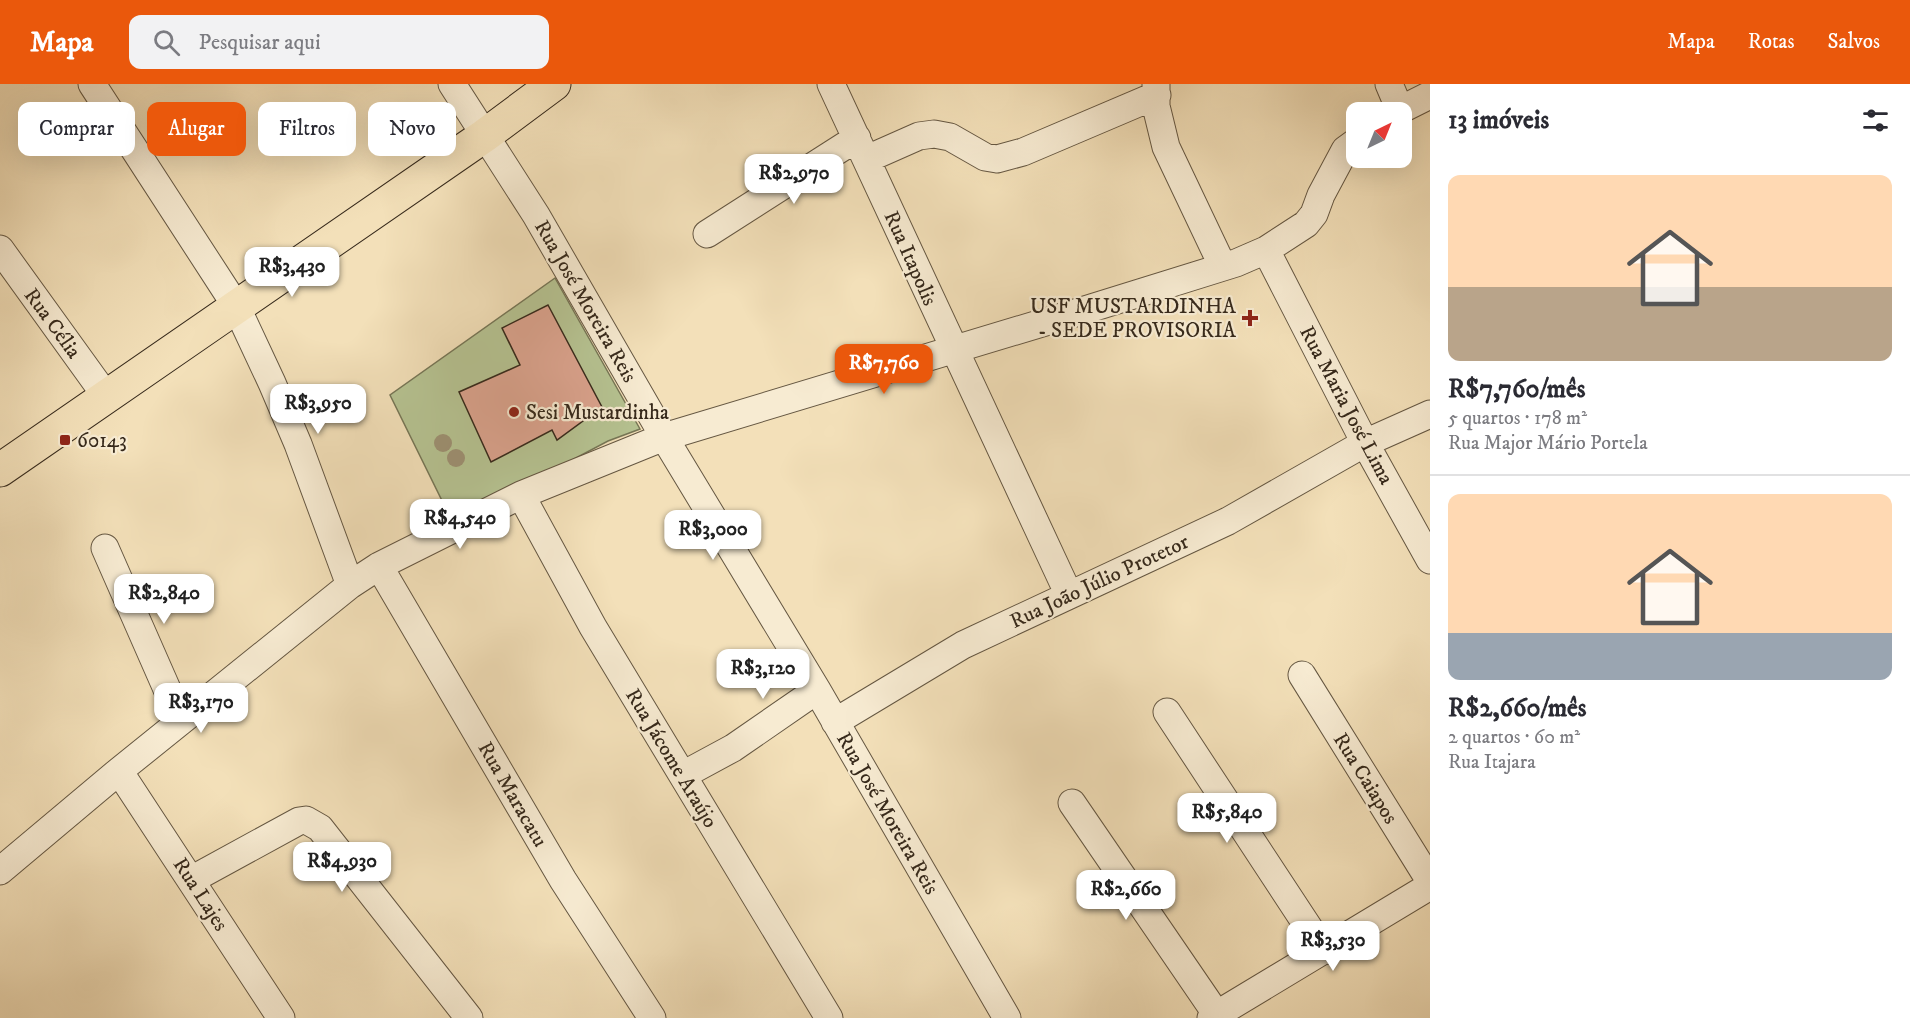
<!DOCTYPE html>
<html lang="pt">
<meta charset="utf-8">
<style>
:root{--surface:#fff;--page:#f2f2f3;--text:#2b2b33;--muted:#7c7c81;--line:#e1e1e2;--accent:#ea580c}
body{margin:0;font-family:"IM FELL DW Pica",serif;background:var(--page);color:var(--text);height:100vh;display:flex;flex-direction:column;font-size:22px;white-space:nowrap}
*{box-sizing:border-box;margin:0}
p{font-size:20px;color:var(--muted)}
.icon{flex:none;width:33px;height:33px;fill:none;stroke:currentColor;stroke-width:2;stroke-linecap:round;stroke-linejoin:round}
.map{position:relative;flex:1;overflow:hidden}
.details{display:flex;flex-direction:column;background:var(--surface);width:480px}
.details>*{flex:none}
.banner{position:absolute;left:18px;top:18px;width:570px;height:54px;display:flex;gap:12px}
.needle{width:39px;rotate:43deg}
.fabs{position:absolute;left:1346px;top:18px;display:grid;gap:12px}
.fabs a{display:grid;place-items:center;width:66px;height:66px;border-radius:12px;background:var(--surface);box-shadow:0 6px 24px #0002;font-size:30px}
.price{position:absolute;translate:-50% -51px;padding:0 14px;border-radius:12px;background:#fff;color:#222;font-size:20px;line-height:39px;filter:drop-shadow(0 2px 3px #0008)}
.price::after{content:'';position:absolute;left:50%;top:36px;width:18px;height:14px;margin-left:-9px;background:inherit;clip-path:polygon(0 0,100% 0,50% 100%)}
.price.current{background:var(--accent);color:#fff}
ul{padding:0;list-style:none}
li{display:grid;align-content:center;gap:12px;height:318px;padding:0 18px}
li+li{border-top:2px solid var(--line)}
li span{display:grid;place-items:center;height:186px;border-radius:12px;color:#555}
li>.icon{margin-inline-start:auto}
span .icon{width:108px;height:108px;fill:#fffc;stroke-width:1}
li b{font-size:26px}
h2{display:flex;justify-content:space-between;align-items:center;height:72px;padding:0 18px;font-size:26px}
.tag{padding:0 21px;border-radius:12px;background:var(--surface);box-shadow:0 6px 24px #0002;font-size:21px;line-height:54px}
.tag.current{background:var(--accent);color:#fff}
header{display:flex;align-items:center;gap:36px;box-sizing:border-box;height:84px;padding:0 30px;background:var(--accent);color:#fff}
header strong{font-size:28px}
nav{display:flex;gap:33px;margin-inline-start:auto;font-size:21px}
.search{width:420px;height:54px;background:var(--page);display:flex;align-items:center;gap:15px;box-sizing:border-box;padding:0 21px;border-radius:12px;color:var(--muted);font-size:22px}
main{display:flex;flex:1;min-height:0}
.map>svg:first-child{display:block}
.green{fill:#b6c392;stroke:#767656;stroke-width:1.5}
.building{fill:#dba38e;stroke:#36291b;stroke-width:1.5}
.lines{fill:none;stroke-linecap:round;stroke-linejoin:round}
.minor-casing{stroke:#655742;stroke-width:29}
.major-casing{stroke:#36291b;stroke-width:35}
.minor{stroke:#f7ebd2;stroke-width:27}
.major{stroke:#f3e0b9;stroke-width:33}
.tree{fill:#9d9173}
.poi-dot{fill:#8f2418;stroke:#f7ebd2;stroke-width:2}
.labels{text-anchor:middle;stroke-width:4.5;stroke-linejoin:round;paint-order:stroke}
.street-label{font-size:21px;fill:#36291b;stroke:#f7ebd2}
.poi-label{font-size:21px;fill:#36291b;stroke:#f7ebd2;text-anchor:start}
</style>
<header>
<strong>Mapa</strong>
<div class="search"><svg class="icon" aria-label="search" viewBox="0 0 24 24"><circle cx="10" cy="10" r="6"/><path d="M15 15l6 6"/></svg>Pesquisar aqui</div>
<nav><a>Mapa</a><a>Rotas</a><a>Salvos</a></nav>
</header>
<main>
<div class="map">
<svg width="1430" height="934" viewBox="0 0 1430 934">
<rect width="100%" height="100%" fill="#f3e0b9"/>
<filter id="stains"><feTurbulence type="fractalNoise" baseFrequency=".00333" numOctaves="4"/><feColorMatrix values="0 0 0 0 .2 0 0 0 0 .09 0 0 0 0 .02 0 0 0 .5 -.17"/></filter>
<radialGradient id="worn" r=".72"><stop offset=".6" stop-color="#630" stop-opacity="0"/><stop offset="1" stop-color="#630" stop-opacity=".3"/></radialGradient>
<path class="green" d="M555,194L640,345L608,357L453,439L390,311Z"/>
<path class="building" d="M548,221L602,323L557,356L552,346L491,378L459,308L520,281L502,244Z"/>
<g class="lines">
<g class="minor-casing">
<path id="minor" d="M92,0L236,222L272,299L298,360L350,501
M452,0L536,131L664,353L817,606L1007,934
M831,0L1069,511
M1156,0V22L1166,63L1223,183
M1389,0L1400,26
M1396,28L1430,11
M867,75L919,52L934,50L950,53L985,73L997,75L1023,68L1157,11
M707,150L857,54
M0,165L106,312
M1266,166L1365,359L1430,476
M521,411L593,543L829,934
M105,464L181,637
M379,482L563,796L652,934
M1302,591L1430,797
M1167,628L1324,867
M835,638L963,561L1228,437L1365,359L1430,330
M119,687L281,934
M683,691L733,664L817,606
M1072,719L1217,931
M0,787L119,687L350,501L379,482L521,411L664,353L1085,226L1236,179L1266,166L1306,140L1314,130L1321,111L1345,66L1356,58
M191,796L299,737L306,736L320,744L469,934
M1211,934L1430,802"/>
</g>
<g class="major-casing">
<path id="major" d="M0,386L484,52L554,0"/>
</g>
<use href="#minor" class="minor"/>
<use href="#major" class="major"/>
</g>
<g class="tree">
<circle cx="443" cy="359" r="9"/>
<circle cx="456" cy="374" r="9"/>
</g>
<g class="poi-dot">
<path d="M1247 225h6v6h6v6h-6v6h-6v-6h-6v-6h6z"/>
<circle cx="514" cy="328" r="6"/>
<rect x="59" y="350" width="12" height="12" rx="3"/>
</g>
<g class="labels">
<g class="street-label">
<text transform="translate(911 174) rotate(66)" y="7">Rua Itapolis</text>
<text transform="translate(586 217) rotate(60)" y="7">Rua José Moreira Reis</text>
<text transform="translate(53 239) rotate(54)" y="7">Rua Célia</text>
<text transform="translate(1347 321) rotate(62)" y="7">Rua Maria José Lima</text>
<text transform="translate(1099 497) rotate(-25)" y="7">Rua João Júlio Protetor</text>
<text transform="translate(672 674) rotate(59)" y="7">Rua Jácome Araújo</text>
<text transform="translate(1366 694) rotate(58)" y="7">Rua Caiapos</text>
<text transform="translate(513 710) rotate(60)" y="7">Rua Maracatu</text>
<text transform="translate(888 729) rotate(60)" y="7">Rua José Moreira Reis</text>
<text transform="translate(201 810) rotate(57)" y="7">Rua Lajes</text>
</g>
<g class="poi-label">
<text x="1236" y="229" text-anchor="end">USF MUSTARDINHA<tspan x="1236" dy="24">- SEDE PROVISORIA</tspan></text>
<text x="526" y="335">Sesi Mustardinha</text>
<text x="77" y="363">60143</text>
</g>
</g>
<rect width="100%" height="100%" filter="url(#stains)"/>
<rect width="100%" height="100%" fill="url(#worn)"/>
</svg>
<div class="fabs">
<a><svg class="needle" viewBox="-14 -14 28 28"><path d="M0-13l5 13h-10z" fill="#e53935"/><path d="M0 13l5-13h-10z" fill="#7c7c81"/></svg></a>
</div>
<b class="price" style="left:794px;top:121px">R$2,970</b>
<b class="price" style="left:292px;top:214px">R$3,430</b>
<b class="price current" style="left:884px;top:311px">R$7,760</b>
<b class="price" style="left:318px;top:351px">R$3,950</b>
<b class="price" style="left:460px;top:466px">R$4,540</b>
<b class="price" style="left:713px;top:477px">R$3,000</b>
<b class="price" style="left:164px;top:541px">R$2,840</b>
<b class="price" style="left:763px;top:616px">R$3,120</b>
<b class="price" style="left:201px;top:650px">R$3,170</b>
<b class="price" style="left:1227px;top:760px">R$5,840</b>
<b class="price" style="left:342px;top:809px">R$4,930</b>
<b class="price" style="left:1126px;top:837px">R$2,660</b>
<b class="price" style="left:1333px;top:888px">R$3,530</b>
<div class="banner">
<a class="tag">Comprar</a>
<a class="tag current">Alugar</a>
<a class="tag">Filtros</a>
<a class="tag">Novo</a>
</div>
</div>
<section class="details">
<h2>13 imóveis<svg class="icon" aria-label="filters" viewBox="0 0 24 24"><path d="M4 7h16M4 17h16"/><circle cx="9" cy="7" r="2"/><circle cx="15" cy="17" r="2"/></svg></h2>
<ul>
<li><span style="background:linear-gradient(#ffd9b3 60%,#b9a48a 0)"><svg class="icon" aria-label="home" viewBox="0 0 24 24"><path d="M3 11l9-7 9 7M6 9v11h12V9"/></svg></span><div><b>R$7,760/mês</b><p>5 quartos · 178 m²</p><p>Rua Major Mário Portela</p></div></li>
<li><span style="background:linear-gradient(#ffd9b3 75%,#9aa5b1 0)"><svg class="icon" aria-label="home" viewBox="0 0 24 24"><path d="M3 11l9-7 9 7M6 9v11h12V9"/></svg></span><div><b>R$2,660/mês</b><p>2 quartos · 60 m²</p><p>Rua Itajara</p></div></li>
</ul>
</section>
</main>
